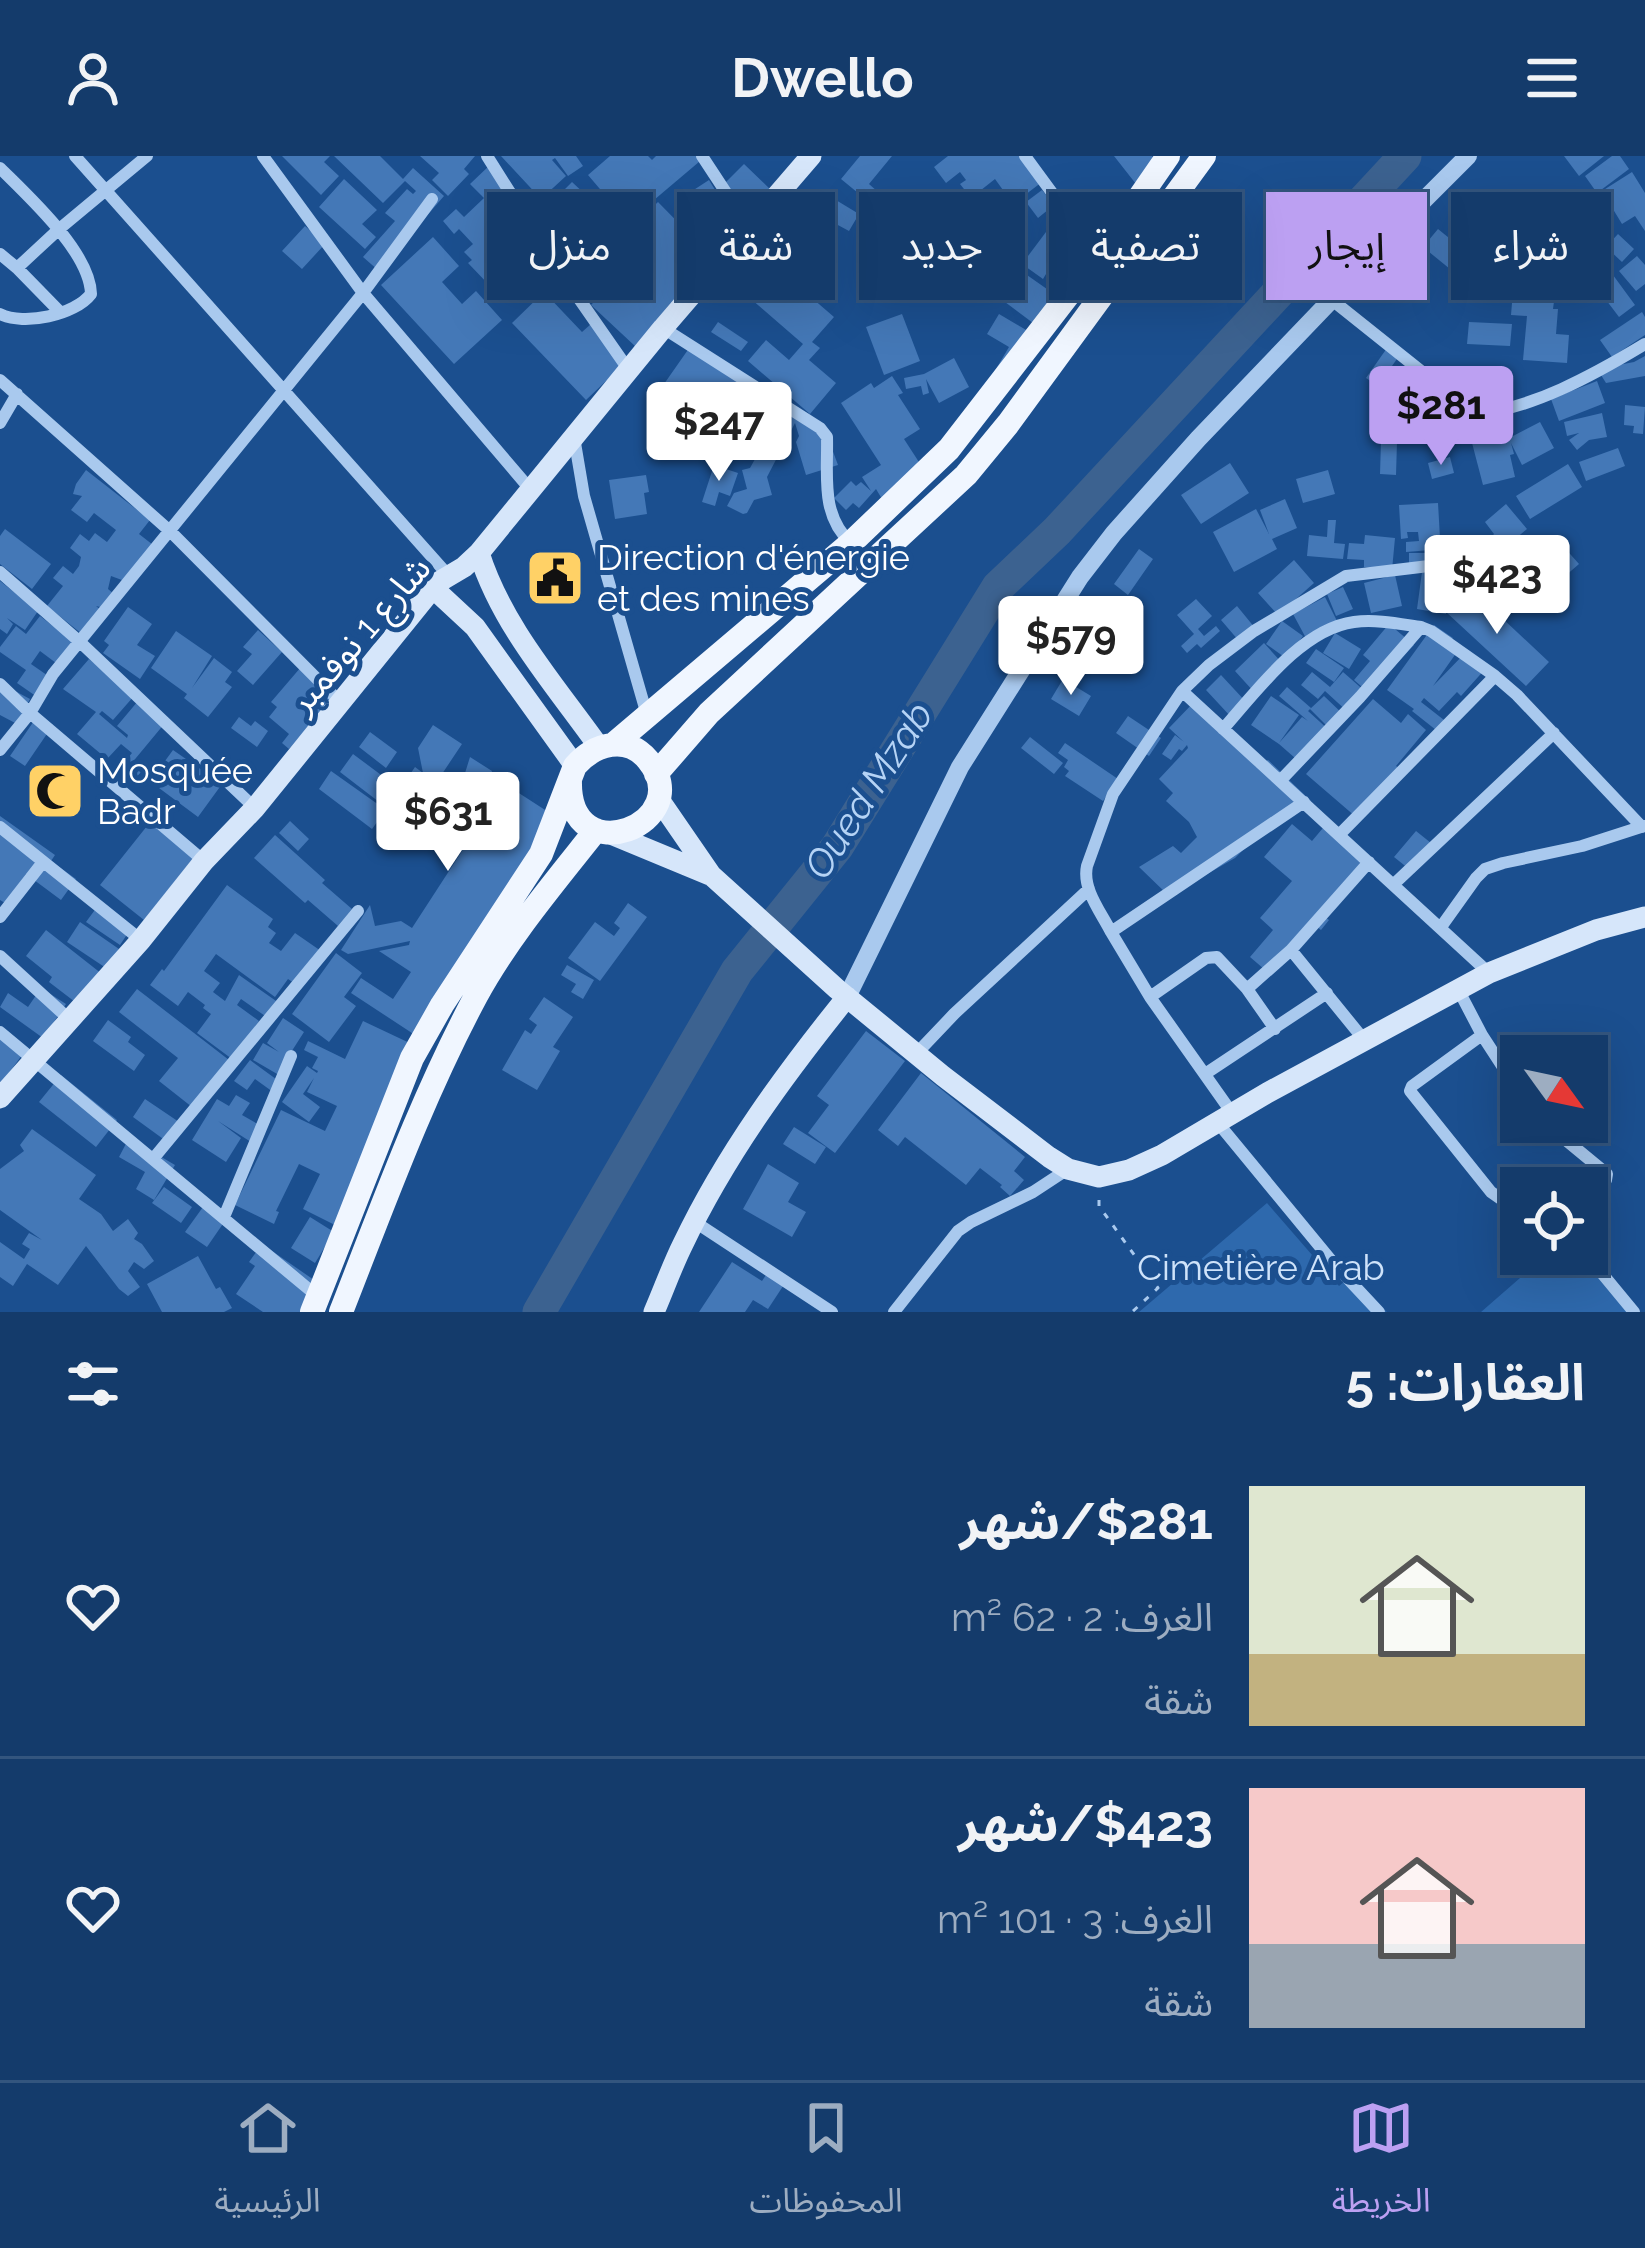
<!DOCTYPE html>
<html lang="ar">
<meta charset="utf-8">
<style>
:root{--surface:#143b6b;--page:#214673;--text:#f1f3f6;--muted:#9dadc1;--line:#33557e;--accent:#bca0f2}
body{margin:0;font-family:Raleway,"Noto Sans Arabic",sans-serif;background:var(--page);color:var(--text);direction:rtl;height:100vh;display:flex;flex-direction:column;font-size:45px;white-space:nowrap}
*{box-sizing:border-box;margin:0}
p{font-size:39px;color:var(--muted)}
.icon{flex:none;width:66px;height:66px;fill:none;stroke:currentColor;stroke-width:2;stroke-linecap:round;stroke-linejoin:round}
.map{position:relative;height:1156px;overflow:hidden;direction:ltr}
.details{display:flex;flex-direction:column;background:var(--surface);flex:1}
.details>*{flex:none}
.guide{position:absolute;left:36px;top:36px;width:1575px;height:108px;direction:rtl;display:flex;gap:24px}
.needle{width:78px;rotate:123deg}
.controls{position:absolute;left:1500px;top:879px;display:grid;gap:24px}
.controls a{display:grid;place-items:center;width:108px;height:108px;border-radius:0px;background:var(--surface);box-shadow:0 12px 48px #0002,0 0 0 3px var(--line);font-size:60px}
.price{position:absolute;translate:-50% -102px;padding:0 27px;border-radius:12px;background:#fff;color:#222;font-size:39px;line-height:78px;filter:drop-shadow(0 3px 6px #0008)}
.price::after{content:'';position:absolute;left:50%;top:72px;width:36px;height:27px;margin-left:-18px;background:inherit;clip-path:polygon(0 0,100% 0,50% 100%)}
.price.current{background:var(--accent);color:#111}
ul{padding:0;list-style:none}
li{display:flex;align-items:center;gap:36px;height:300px;padding:0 60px}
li+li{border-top:3px solid var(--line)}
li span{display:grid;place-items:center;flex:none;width:336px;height:240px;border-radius:0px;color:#555}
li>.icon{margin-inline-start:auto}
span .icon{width:144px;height:144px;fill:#fffc;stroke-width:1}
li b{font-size:51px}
h2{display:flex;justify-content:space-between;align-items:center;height:144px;padding:0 60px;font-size:51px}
.chip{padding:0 42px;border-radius:0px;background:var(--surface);box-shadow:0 12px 48px #0002,0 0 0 3px var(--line);font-size:42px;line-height:108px}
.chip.current{background:var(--accent);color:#111}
header{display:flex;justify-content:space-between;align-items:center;height:156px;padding:0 60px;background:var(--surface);font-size:54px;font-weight:700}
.tab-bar{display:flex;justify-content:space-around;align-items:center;height:168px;border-top:3px solid var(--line);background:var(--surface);font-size:33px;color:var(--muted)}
.tab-bar a{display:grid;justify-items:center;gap:6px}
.tab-bar .current{color:var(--accent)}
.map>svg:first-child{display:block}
.green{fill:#2e69ad}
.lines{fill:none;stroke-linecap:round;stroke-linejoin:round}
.river{stroke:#3c6290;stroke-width:33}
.building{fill:#4478b7}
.path{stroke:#a9c9ee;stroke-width:3;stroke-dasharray:6 9;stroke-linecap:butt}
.minor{stroke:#a9c9ee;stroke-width:12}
.tertiary{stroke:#a9c9ee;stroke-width:18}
.secondary{stroke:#d6e6fa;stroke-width:21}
.primary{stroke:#f0f6ff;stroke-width:24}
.labels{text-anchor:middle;stroke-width:10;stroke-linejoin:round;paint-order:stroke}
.poi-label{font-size:36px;fill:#fff;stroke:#1b4f8f;text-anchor:start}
.street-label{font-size:36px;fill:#fff;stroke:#1b4f8f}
.park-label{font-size:36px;fill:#cfe3fa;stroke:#1b4f8f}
.water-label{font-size:39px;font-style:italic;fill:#b5d3f5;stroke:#1b4f8f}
</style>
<header><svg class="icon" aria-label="menu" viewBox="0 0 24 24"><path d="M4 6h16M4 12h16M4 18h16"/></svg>Dwello<svg class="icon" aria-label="person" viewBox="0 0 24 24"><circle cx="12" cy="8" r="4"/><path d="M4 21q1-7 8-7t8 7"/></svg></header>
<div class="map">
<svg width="1645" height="1156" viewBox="0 0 1645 1156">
<rect width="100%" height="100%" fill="#1b4f8f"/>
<path class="green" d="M1267,1047L1339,1130L1350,1121L1387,1156H1139Z
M1557,1098H1580L1628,1156H1481L1520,1122Z"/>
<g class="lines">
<path class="river" d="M539,1156L737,815L837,691L998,431L1057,375L1405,0"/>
</g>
<path class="building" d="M282,0H330L324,6L339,20L321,39Z
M334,0H380L403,23L413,12L444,40L379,115L363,101L395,65L385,57L407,33L413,38L416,35L405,25L383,47Z
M420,0H475L464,13L469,18L448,40L432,24L439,17Z
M501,0H576L583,10L568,20L555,2L552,4L566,20L541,43Z
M610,0H648L652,4L656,0H706L628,66L588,19Z
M860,0H892L869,28L878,36L869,46L841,23Z
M948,0H1028L1046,23L1013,48L995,23L971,42L960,28L966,24L960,16L946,27L934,11Z
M1114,0H1152L1160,10L1136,28Z
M1564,0H1604L1579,20Z
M1612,0H1620L1629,13L1597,37L1585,20Z
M491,8L516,34L501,48L562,111L538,134L522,117L511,129L502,120L491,131L468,107L472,104L464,96L473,88L459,73L454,78L443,65L456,53L464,61L484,42L470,28Z
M744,8L772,35L751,57L723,29Z
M1632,16L1645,37V75L1635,60L1622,68L1602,35Z
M344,23L377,54L362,68L376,81L365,93L319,51Z
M709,24L717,37L720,34L753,65L737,81L706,48L717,37L697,50L689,37Z
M572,26L647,96L628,75L658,46L712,101L636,191L591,149L603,136L549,85L579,55L560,38Z
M552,34L573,52L554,76L533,58Z
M1042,34L1054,49L1038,62L1026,46Z
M826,38L859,58L849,75L836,68L831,75L811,63Z
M871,44L880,50L882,46L899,57L887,77L863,59Z
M1008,56L1022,76L1000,92L983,68L992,61L995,65Z
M1076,65L1105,87L1063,136L1051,128L1057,118L1049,113L1043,123L1022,108L1046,76L1061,86Z
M305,70L325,88L302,113L282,95Z
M1438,73L1465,95L1450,113L1423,91Z
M1618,78L1634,93L1622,106L1606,91Z
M433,81L459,110L442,126L462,148L476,135L502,164L454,208L381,129Z
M948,88L973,106L953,133L928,115Z
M1517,92L1522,123L1480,129L1475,98Z
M779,93L805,116L812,103L824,110L817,123L806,117L815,124L805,136L834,161L812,186L820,192L809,204L836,227L810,258L748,205L766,184L789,204L803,188L743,136Z
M1637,100L1645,109V128L1636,135L1619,115Z
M1566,108L1584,128L1565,146L1547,126Z
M1017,112L1054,138L1033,167L997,140Z
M1613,119L1635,149L1619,161L1597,132Z
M1513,135L1555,138L1553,153H1558L1556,178L1569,179L1567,207L1523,204L1527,160L1511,159Z
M544,136L582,176L591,168L627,205L586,244L512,167Z
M1642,156L1645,161V179L1612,201L1600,184Z
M902,158L920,205L884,219L866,171Z
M999,158L1033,178L993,218L1009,191L987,178Z
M718,166L748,186L741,195L711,176Z
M1469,166L1512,168L1510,190L1467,188Z
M692,188L747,227L741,236L757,247L732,283L727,280L713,301L695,289L703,278L712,284L716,278L657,238Z
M1387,192L1399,200L1378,230L1366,222Z
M1645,200V220L1606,227L1601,219L1603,212L1634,206Z
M954,202L969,231L939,247L926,223L929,237L923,239L921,230L906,233L904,222L924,218Z
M1415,219L1454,236L1445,257L1406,240Z
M892,220L903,237L898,239L920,273L904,283L928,320L885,348L876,333L859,352L853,347L846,354L834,342L851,325L856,330L861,326L871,335L862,321L881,309L841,247L871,227L874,232Z
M1492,220L1496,241L1466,246L1462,225Z
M1597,225L1605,247L1559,265L1551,243Z
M774,246L825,274L838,309L806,319L796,286L799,280L795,267L767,321L772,339L754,344L747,357L743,358L727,350L734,337L747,333L742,314L750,312L764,287L759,273Z
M1625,249L1645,251L1643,278L1633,277L1634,270L1624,269Z
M1506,253L1513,280L1540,266L1554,292L1522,309L1511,287L1514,298L1510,299L1515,321L1483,329L1466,264Z
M1602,257L1607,281L1589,284L1577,294L1569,284L1579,277L1567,280L1564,266Z
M1381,285L1397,286L1396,319L1380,318Z
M1618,292L1625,310L1586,325L1579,306Z
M1450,301L1454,317L1432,323L1428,307Z
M1230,307L1249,337L1201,368L1181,339Z
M1568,308L1582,331L1530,363L1516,340Z
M714,309L738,317L730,340L719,336L715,350L702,346Z
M86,314L150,364L139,378L157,392L130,427L111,420L108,433L120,443L112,454L96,450L106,458L87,482L47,450L63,430L53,422L63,410L73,418L79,410L81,401L70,392L80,378L89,385L95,377L107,386L116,374L94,357L87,366L71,354L82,340L73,338L76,328Z
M1328,314L1335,338L1303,347L1296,323Z
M646,319L649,336L644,337L647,358L615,363L609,324Z
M1285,343L1297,372L1272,383L1277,393L1234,416L1213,376L1256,353L1269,378L1260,354Z
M1438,347L1440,382L1431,383V394L1406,396V386L1419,385L1418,376H1407L1408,382L1401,383L1399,349Z
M1506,348L1527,373L1507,390L1514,396L1506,405L1502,401L1499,405L1489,397L1492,420L1467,422L1464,387L1488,385L1494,378L1485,366Z
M1328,364H1336L1334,387L1345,388L1343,403L1307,400L1309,379L1327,381Z
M5,373L51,408L32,433L0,408V380Z
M1365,379L1395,382L1392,414L1364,411V404L1347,403L1349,387L1364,388Z
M1437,386H1447L1446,410L1409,409V397H1436Z
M1563,390L1579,408L1564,421L1568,426L1550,442L1530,418Z
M1139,393L1153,403L1128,439L1114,428Z
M1518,398L1532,412L1521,422L1525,427L1514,438L1520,444L1511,453L1487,428Z
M1294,404L1314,427L1278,459L1258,437Z
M1437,414L1449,416L1446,458L1417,453L1422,416L1436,418Z
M1395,419L1402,450L1371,457L1364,427Z
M0,425L38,455L25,474L7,462L13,468L7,478L0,473Z
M1343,431L1353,453L1336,460L1327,438Z
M1469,431L1549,506L1526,530L1446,456Z
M1325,441L1338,467L1307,484L1293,458Z
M1196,443L1212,460L1198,473L1204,480L1216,470L1220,475L1201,492L1197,488L1187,497L1181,490L1194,478L1177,459Z
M1237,450L1255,472L1239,485L1221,464Z
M128,451L152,468L137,489L155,500L140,523L103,497L109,489L104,485Z
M40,460L80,491L64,513L40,495L31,508L54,524L40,543L17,527L26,514L0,496V491L16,470L26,478Z
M1282,465L1303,480L1287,503L1266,488Z
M1389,468L1414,489L1369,537L1354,524L1370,505L1363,499Z
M1434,469L1453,482L1447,489L1457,496L1433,530L1468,494L1487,511L1461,540L1457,536L1439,555L1424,542L1421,546L1444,564L1436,574L1412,555L1414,553L1387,534Z
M258,474L282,496L253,529L237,515L252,498L243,491Z
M176,475L212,500L192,532L214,502L232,516L225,526L232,531L208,561L184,542L187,538L151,512Z
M1335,477L1361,493L1349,513L1323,497Z
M1264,487L1283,508L1254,536L1235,515Z
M1316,493L1344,512L1334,526L1306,507Z
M89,503L134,540L113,564L102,555L99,558L127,582L128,579L117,570L138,545L165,567L131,608L141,616L132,626L118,614L132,597L121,588L107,603L77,578L96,556L63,533Z
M301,511L335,540L289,593L282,587L289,578L269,561L277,551L271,546Z
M1312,516L1330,531L1343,516L1367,537L1349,557L1325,535L1318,543L1301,529Z
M1221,519L1247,547L1232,562L1206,534Z
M1063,523L1091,540L1079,560L1051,543Z
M0,527L30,543L17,568L0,559Z
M1287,531L1311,552L1308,555L1331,576L1303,609L1279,588L1251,569L1271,540L1299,559L1279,587L1302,561L1308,565L1279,540Z
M1324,540L1346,561L1332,575L1310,553Z
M1197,543L1256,611L1268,604L1311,645L1257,680L1235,702L1169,740L1139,711L1173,690L1181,697L1197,681L1189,666L1166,645L1173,637L1159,623L1188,592L1187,589L1182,595L1179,593L1171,604L1162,598L1175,579L1184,586L1169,572Z
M1373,543L1401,567L1408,558L1426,574L1396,610L1399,612L1356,661L1306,618Z
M38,559L53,569L25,610L10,600Z
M1128,560L1161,582L1149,600L1116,577Z
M239,561L251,570L255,565L268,575L257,591L231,572Z
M433,569L462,588L442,618L461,630L470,601L492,615L488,629L502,626L556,661L415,879L351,837L361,822L393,843L411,816L379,795L409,789L410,785L348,798L341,794L370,749L375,770L401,765L412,772L462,695L456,669L411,640L396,659L340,616L353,598L400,633L415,611L423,617L418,592Z
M370,576L397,596L386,612L359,591Z
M1030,581L1063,607L1054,618L1021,592Z
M1065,587L1118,623L1103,645L1065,620L1069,615L1064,611L1068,604L1058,597Z
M173,594L222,628L198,661L159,632L163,627L154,620Z
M331,615L386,654L372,673L319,633Z
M0,660L55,699L51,705L76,723L61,744L26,718L5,747L0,744Z
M155,660L199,695L144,764L100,729Z
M290,665L309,683L298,695L279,677Z
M1328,666L1368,700L1320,757L1329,764L1321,774L1310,765L1271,819L1250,801L1273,774L1260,762L1292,725L1264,701L1292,668L1312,685Z
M1416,675L1436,691L1414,717L1394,701Z
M275,679L325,724L322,727L352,753L338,770L308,744L305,747L254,702Z
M227,729L273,763L268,771L276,777L269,787L281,795L295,777L321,795L297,829L288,823L275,841L216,798L204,815L220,827L213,836L225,845L239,819L279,847L268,862L241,843L237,849L259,865L232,903L197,877L211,858L203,852L205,849L188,836L178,850L150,829L162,813L164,815Z
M628,747L647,761L600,825L568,802L595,766L614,780L620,772L614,767Z
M97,751L130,774L120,789L86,766Z
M80,766L119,793L106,812L67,786Z
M46,774L102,818L79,849L49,826L52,821L26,800Z
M336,797L362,817L344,841L356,850L329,886L292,858Z
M567,809L594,824L583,843L571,836L576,828L561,819Z
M41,832L66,848L43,882L0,851L8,837L28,851Z
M137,833L229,904L192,951L159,925L178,902L119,856Z
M544,841L573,861L553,891L560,895L537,934L502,914L525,874L531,878L537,869L529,863Z
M283,862L304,876L288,901L284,922L253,904L263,887L279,896L267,887Z
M108,864L131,881L128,886L145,899L134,915L93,885Z
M363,865L416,890L339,1071L303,1053L320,1018L299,1008L276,1055L279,1056L274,1068L235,1049L281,954L325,975L337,950L307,936L314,922L303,938L320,951L309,966L282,946L307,910L317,917L318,915L312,912L318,901L304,894L308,885L345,903Z
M866,875L905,905L835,997L808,977L829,949L817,940Z
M0,876L25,895L0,929Z
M250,904L280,926L273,936L255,923L247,934L234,925Z
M921,917L1025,1001L1014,1015L1024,1024L1010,1040L1000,1031L1002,1029L980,1012L966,1029L905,981L898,990L878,974Z
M61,919L117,964L96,991L39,946Z
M236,939L250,947L242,959L261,970L251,986L218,965L241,982L226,1006L192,984L217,943L229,950Z
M145,943L179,966L166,985L133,961Z
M794,971L826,991L815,1008L783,988Z
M32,973L96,1019L79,1043L101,1058L113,1075L128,1063L138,1077L134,1083L142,1088L154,1105L144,1113L134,1106L128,1115L140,1131L128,1140L119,1133L86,1090L58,1129L27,1108L13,1130L0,1121V1086L24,1103L30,1093L22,1088L29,1077L42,1084L0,1054V1013L24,995L20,989Z
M129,982L175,1009L154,1044L136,1033L145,1016L119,1001Z
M768,1008L799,1027L788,1046L806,1056L792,1081L743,1053Z
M164,1031L192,1051L181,1067L152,1047Z
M208,1044L229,1059L207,1091L185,1076Z
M310,1061L334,1076L315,1107L291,1092Z
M262,1088L327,1133L311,1156H263L236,1138L255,1110L249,1106Z
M198,1100L216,1133L220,1131L232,1152L224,1156H162L147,1128Z
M732,1106L762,1125L772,1110L789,1121L768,1153L753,1144L745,1156H699Z"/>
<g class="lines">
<path class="path" d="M1099,1044V1050L1158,1132L1132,1156"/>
<path class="minor" d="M75,0L448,419
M263,0L363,137L530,333
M487,0L559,114L628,213
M702,0L750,73
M1025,0L1061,49L1102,93
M0,12C28,40 90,96 91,138C75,159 24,170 0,158
M0,98L17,112L58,74L147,0
M17,112L60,156
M1332,144L1446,235L1471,258C1528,256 1597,217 1645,188
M663,172L820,272L827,281C828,319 820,359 851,387
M0,224L171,376L341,547
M0,267L17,238
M574,281L584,340L647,559
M0,416L80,486L255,652
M0,528L30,557L204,705
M1182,535L1209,509L1254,475L1346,420L1437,409
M1223,573C1256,536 1301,473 1354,466C1376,463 1400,468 1421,471L1431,475L1495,520L1517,539L1642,671
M0,594L30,557L53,518L363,137L432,43
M1280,625L1360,541L1421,471
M0,671L141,784
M1339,679L1495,520
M1394,728L1554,577
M0,761L43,706
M1441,771L1476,722L1485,713L1503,707L1582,690L1644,670
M1111,776C1101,756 1082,733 1087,710L1113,638L1182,535L1489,817
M1291,794L1365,885
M0,800L70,864
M1247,833L1291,794L1369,706
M1459,835L1482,879L1521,939
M1150,841L1206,802L1217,801L1247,833L1275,873
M0,876L317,1140
M1482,879L1412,930L1410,935L1491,1036L1521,1057
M916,898L954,858L1089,733
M1205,918L1327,837
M1232,957L1150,841L1111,776L1304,646
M1544,966L1607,1018L1606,1024L1587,1059
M1218,967L1335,1109L1379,1156
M153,1003L358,755
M224,1061L291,900
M695,1066L832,1156
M1586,1098L1634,1156
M894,1156L958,1075L971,1066L1033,1036L1068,1013"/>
<path class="tertiary" d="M847,841L960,611L1080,421L1114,377L1198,283L1358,116L1413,55L1468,0"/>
<path class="secondary" d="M479,397C502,470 555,529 599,591
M433,432L475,471L575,610
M658,642L711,719L837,833L943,920L1049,1001L1068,1013L1099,1021L1129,1014L1162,999L1267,937L1489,817L1596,774L1645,761
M611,678L710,719
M0,942L141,784L204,705L255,652L437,427L464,411L479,397L663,172L811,0
M654,1156C664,1133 672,1110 683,1088C726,998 785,918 847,841"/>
<path class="primary" d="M614,588L851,387L949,293L1103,94L1168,0
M656,618L709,557L966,319L1008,268L1204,0
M312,1156L412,902L442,849L541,698L575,610C594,588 627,578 648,604C700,667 567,720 570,624
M341,1156C383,1049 422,941 476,840C509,780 554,727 596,674"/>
</g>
<defs>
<g id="civic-square" transform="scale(3)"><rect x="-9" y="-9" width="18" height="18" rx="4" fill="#ffd166" stroke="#1b4f8f"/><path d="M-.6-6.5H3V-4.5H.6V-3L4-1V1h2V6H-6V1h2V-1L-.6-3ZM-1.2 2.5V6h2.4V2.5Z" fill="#111"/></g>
<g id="mosque-square" transform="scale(3)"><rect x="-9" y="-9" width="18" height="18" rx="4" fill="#ffd166" stroke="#1b4f8f"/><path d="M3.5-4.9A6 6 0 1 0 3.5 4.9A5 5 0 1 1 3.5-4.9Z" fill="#111"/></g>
</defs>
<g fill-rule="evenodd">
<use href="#civic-square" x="555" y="422"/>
<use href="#mosque-square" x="55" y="635"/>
</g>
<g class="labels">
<g class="poi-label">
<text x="597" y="414">Direction d'énergie<tspan x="597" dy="41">et des mines</tspan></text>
<text x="97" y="627">Mosquée<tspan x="97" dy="41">Badr</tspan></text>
</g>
<g class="street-label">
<text transform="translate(359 478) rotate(-49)" y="13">شارع 1 نوفمبر</text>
</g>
<g class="park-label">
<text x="1261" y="1124">Cimetière Arab</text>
</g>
<g class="water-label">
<text transform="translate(868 634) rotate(-57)" y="14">Oued Mzab</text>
</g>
</g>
</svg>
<div class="controls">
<a><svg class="needle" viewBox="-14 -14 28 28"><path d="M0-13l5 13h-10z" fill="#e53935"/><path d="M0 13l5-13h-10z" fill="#9dadc1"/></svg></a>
<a><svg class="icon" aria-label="locate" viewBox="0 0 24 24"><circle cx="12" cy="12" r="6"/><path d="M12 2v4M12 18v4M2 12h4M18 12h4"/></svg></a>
</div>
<b class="price current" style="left:1441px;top:312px">$281</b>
<b class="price" style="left:719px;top:328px">$247</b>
<b class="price" style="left:1497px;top:481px">$423</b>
<b class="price" style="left:1071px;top:542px">$579</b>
<b class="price" style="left:448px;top:718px">$631</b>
<div class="guide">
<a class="chip">شراء</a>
<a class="chip current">إيجار</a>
<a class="chip">تصفية</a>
<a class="chip">جديد</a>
<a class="chip">شقة</a>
<a class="chip">منزل</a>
</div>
</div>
<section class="details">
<h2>العقارات: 5<svg class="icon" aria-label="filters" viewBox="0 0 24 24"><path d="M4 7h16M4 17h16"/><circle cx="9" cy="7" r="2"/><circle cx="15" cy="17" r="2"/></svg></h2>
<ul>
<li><span style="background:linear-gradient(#dfe7d0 70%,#c2b280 0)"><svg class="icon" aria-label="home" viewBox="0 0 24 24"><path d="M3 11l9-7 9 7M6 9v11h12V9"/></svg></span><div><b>$281/شهر</b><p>الغرف: 2 · 62 m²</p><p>شقة</p></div><svg class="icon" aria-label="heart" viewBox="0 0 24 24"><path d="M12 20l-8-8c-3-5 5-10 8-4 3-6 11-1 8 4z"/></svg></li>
<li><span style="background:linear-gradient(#f6c9c9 65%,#9aa5b1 0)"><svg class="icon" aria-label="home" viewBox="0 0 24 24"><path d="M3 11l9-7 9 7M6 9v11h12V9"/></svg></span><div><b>$423/شهر</b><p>الغرف: 3 · 101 m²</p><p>شقة</p></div><svg class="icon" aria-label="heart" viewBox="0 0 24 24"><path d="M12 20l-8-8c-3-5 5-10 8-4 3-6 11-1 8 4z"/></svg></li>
</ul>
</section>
<nav class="tab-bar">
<a class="current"><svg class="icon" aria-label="map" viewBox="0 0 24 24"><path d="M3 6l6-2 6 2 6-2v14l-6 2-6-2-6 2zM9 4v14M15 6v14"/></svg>الخريطة</a>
<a><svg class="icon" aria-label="saved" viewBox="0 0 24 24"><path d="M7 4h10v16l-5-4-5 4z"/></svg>المحفوظات</a>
<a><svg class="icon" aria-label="home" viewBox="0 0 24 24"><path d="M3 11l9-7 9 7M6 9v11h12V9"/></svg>الرئيسية</a>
</nav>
